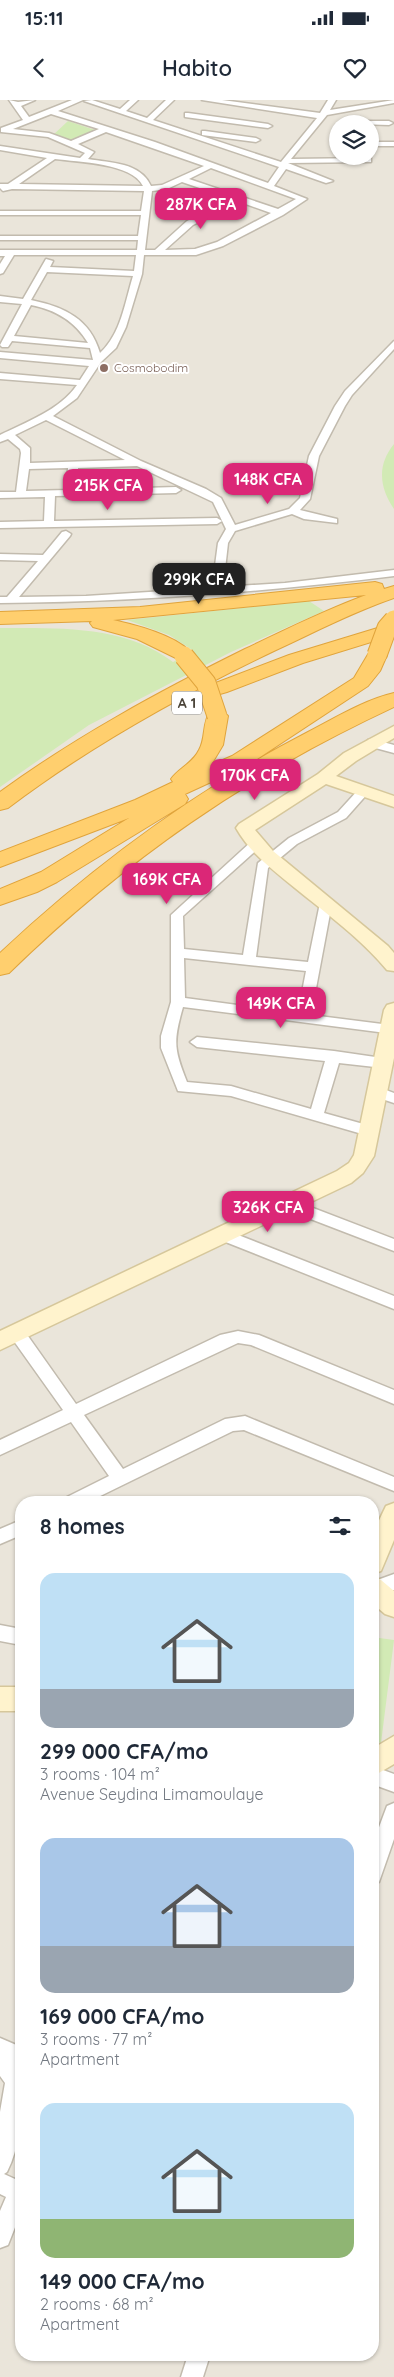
<!DOCTYPE html>
<meta charset="utf-8">
<style>
:root{--surface:#fff;--page:#f2f2f3;--text:#1f2937;--muted:#747a83;--accent:#db2777}
body{margin:0;font-family:Quicksand,sans-serif;background:var(--page);color:var(--text);height:100vh;display:flex;flex-direction:column;font-size:19px;white-space:nowrap}
*{box-sizing:border-box;margin:0}
p{font-size:16px;color:var(--muted)}
.icon{flex:none;width:28px;height:28px;fill:none;stroke:currentColor;stroke-width:2;stroke-linecap:round;stroke-linejoin:round}
.map{position:relative;flex:1;overflow:hidden}
.details{position:absolute;left:15px;top:1396px;width:364px;height:865px;display:flex;flex-direction:column;background:var(--surface);border-radius:20px;box-shadow:0 1px 4px #0004}
.details>*{flex:none}
.buttons{position:absolute;left:329px;top:15px;display:grid;gap:10px}
.buttons a{display:grid;place-items:center;width:50px;height:50px;border-radius:50%;background:var(--surface);box-shadow:0 1px 4px #0004;font-size:25px}
.price{position:absolute;translate:-50% -42px;padding:0 11px;border-radius:10px;background:var(--accent);color:#fff;font-size:16px;line-height:32px;filter:drop-shadow(0 1px 2px #0008)}
.price::after{content:'';position:absolute;left:50%;top:30px;width:15px;height:11px;margin-left:-8px;background:inherit;clip-path:polygon(0 0,100% 0,50% 100%)}
.price.current{background:#222;color:#fff}
ul{padding:0;list-style:none}
li{display:grid;align-content:center;gap:10px;height:265px;padding:0 25px}
li span{display:grid;place-items:center;height:155px;border-radius:15px;color:#555}
li>.icon{margin-inline-start:auto}
span .icon{width:90px;height:90px;fill:#fffc;stroke-width:1}
li b{font-size:21px}
h2{display:flex;justify-content:space-between;align-items:center;height:60px;padding:0 25px;font-size:21px}
.status{display:flex;justify-content:space-between;align-items:center;height:35px;padding:0 25px;background:var(--surface);direction:ltr}
.status svg{height:14px;fill:currentColor}
header{display:flex;justify-content:space-between;align-items:center;height:65px;padding:0 25px;background:var(--surface);font-size:22px;font-weight:600}
.map>svg:first-child{display:block}
.residential{fill:#eae5da;fill-rule:evenodd}
.green{fill:#d2eab5}
.lines{fill:none;stroke-linecap:round;stroke-linejoin:round}
.street-casing{stroke:#c2bbae;stroke-width:3}
.secondary-casing{stroke:#d6c79b;stroke-width:3}
.highway-casing{stroke:#e0a43c;stroke-width:2}
.street{fill:#fff;fill-rule:evenodd}
.secondary{fill:#fff3cd;fill-rule:evenodd}
.highway{fill:#ffcf6e;fill-rule:evenodd}
.highway-bridge-casing{stroke:#e0a43c;stroke-width:21;stroke-linecap:butt}
.highway-bridge{stroke:#ffcf6e;stroke-width:19}
.education-dot{fill:#8d6e63;stroke:#fff;stroke-width:2}
.labels{text-anchor:middle;stroke-width:4;stroke-linejoin:round;paint-order:stroke}
.far-education-label{font-size:12px;fill:#785e54;stroke:#fff;text-anchor:start}
.shield{fill:#fff;stroke:#817c74;stroke-width:1}
.shield-label{font-size:14px;font-weight:bold;fill:#4b4439}
</style>
<div class="status"><b>15:11</b><svg viewBox="0 0 49 12"><path d="M0 12V9h3v3zM5 12V6h3v6zM10 12V3h3v9zM15 12V0h3v12zM26 1h20v11H26zM47 4h2v5h-2z"/></svg></div>
<header><svg class="icon" aria-label="back" viewBox="0 0 24 24"><path d="M15 5l-7 7 7 7"/></svg>Habito<svg class="icon" aria-label="heart" viewBox="0 0 24 24"><path d="M12 20l-8-8c-3-5 5-10 8-4 3-6 11-1 8 4z"/></svg></header>
<div class="map">
<svg width="394" height="2277" viewBox="0 0 394 2277">
<rect width="100%" height="100%" fill="#f6f3ec"/>
<path class="residential" d="M0,0H394V2277H0ZM338,24H370V56H338ZM21,1402H372V2255H21Z"/>
<path class="green" d="M68,21L98,31L72,43L52,36Z
M394,344V409C379,387 377,365 394,344Z
M309,501L324,511L231,552L89,625L0,687V528C58,528 125,525 173,562L194,551L169,535L127,520Z
M372,1537L394,1540L381,1643L373,1641Z"/>
<g class="lines">
<g class="street-casing">
<path id="street" d="M9,0L18,2L35,0L21,6L29,17L72,0H83L58,11L155,42L268,83L279,67L84,1L92,0L120,9L130,0H138L126,11L147,18L166,0H174L153,20L281,62L317,18L202,0H222L320,13L328,0H336L330,10L394,0V3L327,15L291,59L368,58H371V62L288,63L333,81L326,83L286,69L274,86L307,99L283,115L223,146L196,155H144L142,174L126,227L116,248L101,262L77,298L53,316L141,361L206,389L221,398L235,425L289,409L300,398L309,356L335,306L345,291L394,241V249L352,295L345,306L319,356L310,399L300,410L337,419V423L304,419L292,414L235,431L228,443L223,487L285,483L394,470V476C263,492 132,502 0,503V497H7L38,461L0,460V454L43,455L62,432L66,431L71,434L70,436L19,497L86,496L212,488L218,443L226,429L213,402L137,366L78,368L77,390L176,387L181,390L176,393L55,396L54,421L217,418L222,421L217,424L0,428V422L44,421L45,397L0,398V392H16L21,353L20,349L8,339L0,342V335C26,322 60,310 77,285L0,279V273L80,280L89,266L0,258V252L93,260L90,248L12,241L8,247H2L0,245L22,204L0,202V196L23,199L46,159L53,161L50,167L134,171L136,155H14L3,173L0,174V164L5,156H0V150H137L138,140H0V136H138L141,115H0V111H141L144,91L12,89L3,91L0,88V84H8L47,58L0,50V46L80,58L85,53L48,37L1,32V28L23,20ZM51,14L99,29L71,41L49,33L13,29ZM106,32L204,66L162,85L151,86C140,62 111,63 88,59L94,52L78,44ZM55,59C78,62 132,63 143,86L19,84ZM211,68L296,99L278,109L189,79ZM182,82L232,99L187,121L155,150H145L152,91L167,89ZM240,102L271,113L217,142L195,149L165,150L193,125ZM47,172L133,176C125,202 121,234 100,253C90,219 65,207 31,200ZM31,205C56,210 75,221 88,243L14,236ZM46,320L125,360L30,363V348L15,335ZM68,368L67,390L26,391L29,369Z
M188,13L268,24L272,26L268,28L185,17V13Z
M360,21H389L393,23L389,25L357,24Z
M205,31L256,38L260,40L256,42L202,35V31Z
M370,42H394V46H370Z
M372,639L394,645V653L368,646V640Z
M363,688L369,692L346,718L297,744L268,768L256,857L308,862L320,803L321,800H331L332,803L311,915L390,925L394,926V934L183,907C173,942 174,949 187,982L231,986L311,1009L325,961L197,947L190,942L197,937L334,951L389,959L391,963L389,967L384,968L339,963L324,1013L374,1027L376,1031L374,1035L369,1036L231,996L178,991L161,948V936L171,902V815L252,741H260L262,744L260,747L183,816L184,849L243,855L258,763L289,738L338,712L359,689ZM184,858L306,871L298,913L185,898Z
M378,987L394,993V1003L373,996L371,992Z
M287,1098L394,1139V1151L282,1108L280,1104L282,1100Z
M223,1129L394,1196V1209L218,1139L216,1135L218,1131Z
M17,1227L23,1229L76,1304L220,1235L238,1231L259,1235L394,1290V1304L251,1245L238,1243L84,1315L123,1369L225,1319L245,1316L394,1377V1391L244,1330L233,1331L88,1402H65L67,1397L109,1376L71,1322L0,1355V1340L63,1310L11,1237L9,1233L11,1229Z
M21,1420V1435L0,1444V1429Z
M394,1474V1490L372,1496V1482Z
M0,1525L21,1529V1545L0,1541Z
M372,1666L394,1674V1692L372,1684Z
M394,1703V1739L379,1782L372,1784V1746L387,1706Z
M0,1938L21,1947C21,1986 26,2035 7,2072L4,2074L15,2079L21,2076V2112L8,2145L0,2148V2111L6,2097L0,2094V2012L5,1983L0,1976Z
M188,2255H210L203,2277H181Z"/>
</g>
<g class="secondary-casing">
<path id="secondary" d="M394,626V638L356,661L336,676L394,696V707L326,684L255,730L273,751L388,846L394,853V871L387,870C360,838 327,814 295,788C273,770 250,753 236,728L239,724L318,674L344,653Z
M394,903V958L374,1056L363,1073L351,1083L0,1250V1231L337,1071L349,1063L354,1055L384,910L387,905Z
M394,1403V1440L381,1471L372,1474V1435L386,1406Z
M372,1477L381,1480L394,1491V1517L385,1514L372,1503Z
M0,1587H21V1611H0Z
M394,1636V1664L372,1677V1649Z"/>
</g>
<g class="highway-casing">
<path id="highway" d="M375,482L382,484L384,489L394,486V498C353,512 315,532 276,550C182,595 91,645 8,708L0,710V692C77,636 160,591 245,549C285,530 325,510 366,495L113,520C136,525 180,536 194,556L191,560L184,562L137,539L93,527L90,523L92,521L0,524V512L140,507Z
M394,523V535L303,563L227,592L220,594L213,592L210,588L213,584L289,555Z
M377,549L384,551L387,555L380,571L368,586L248,665L185,694L188,699L185,704L57,782L37,792L0,805V789L41,772L129,718L0,767V752L135,700L173,682L171,679C179,668 193,663 199,650C206,638 202,622 210,612L217,610L224,612L228,616L223,645L211,665L232,656L354,578L370,551Z
M394,593V607C246,676 126,759 9,873L0,875V853C93,766 194,691 308,632C335,618 364,600 394,593Z"/>
</g>
<use href="#street" class="street"/>
<use href="#secondary" class="secondary"/>
<use href="#highway" class="highway"/>
<g class="highway-bridge-casing">
<path id="highway-bridge" d="M377,555L387,528L394,520
M184,556L206,583L217,616"/>
</g>
<use href="#highway-bridge" class="highway-bridge"/>
</g>
<circle class="education-dot" cx="104" cy="268" r="5"/>
<g class="labels">
<g class="far-education-label">
<text x="114" y="272">Cosmobodim</text>
</g>
<rect class="shield" x="172" y="591.5" width="30" height="23" rx="4"/>
<g class="shield-label">
<text x="187" y="608">A 1</text>
</g>
</g>
</svg>
<div class="buttons">
<a><svg class="icon" aria-label="layers" viewBox="0 0 24 24"><path d="M12 4l9 5-9 5-9-5zM3 14l9 5 9-5"/></svg></a>
</div>
<b class="price" style="left:201px;top:130px">287K CFA</b>
<b class="price" style="left:268px;top:405px">148K CFA</b>
<b class="price" style="left:108px;top:411px">215K CFA</b>
<b class="price current" style="left:199px;top:505px">299K CFA</b>
<b class="price" style="left:255px;top:701px">170K CFA</b>
<b class="price" style="left:167px;top:805px">169K CFA</b>
<b class="price" style="left:281px;top:929px">149K CFA</b>
<b class="price" style="left:268px;top:1133px">326K CFA</b>
<section class="details">
<h2>8 homes<svg class="icon" aria-label="filters" viewBox="0 0 24 24"><path d="M4 7h16M4 17h16"/><circle cx="9" cy="7" r="2"/><circle cx="15" cy="17" r="2"/></svg></h2>
<ul>
<li><span style="background:linear-gradient(#bfe0f5 75%,#9aa5b1 0)"><svg class="icon" aria-label="home" viewBox="0 0 24 24"><path d="M3 11l9-7 9 7M6 9v11h12V9"/></svg></span><div><b>299 000 CFA/mo</b><p>3 rooms · 104 m²</p><p>Avenue Seydina Limamoulaye</p></div></li>
<li><span style="background:linear-gradient(#a9c7e8 70%,#9aa5b1 0)"><svg class="icon" aria-label="home" viewBox="0 0 24 24"><path d="M3 11l9-7 9 7M6 9v11h12V9"/></svg></span><div><b>169 000 CFA/mo</b><p>3 rooms · 77 m²</p><p>Apartment</p></div></li>
<li><span style="background:linear-gradient(#bfe0f5 75%,#8fb573 0)"><svg class="icon" aria-label="home" viewBox="0 0 24 24"><path d="M3 11l9-7 9 7M6 9v11h12V9"/></svg></span><div><b>149 000 CFA/mo</b><p>2 rooms · 68 m²</p><p>Apartment</p></div></li>
</ul>
</section>
</div>
